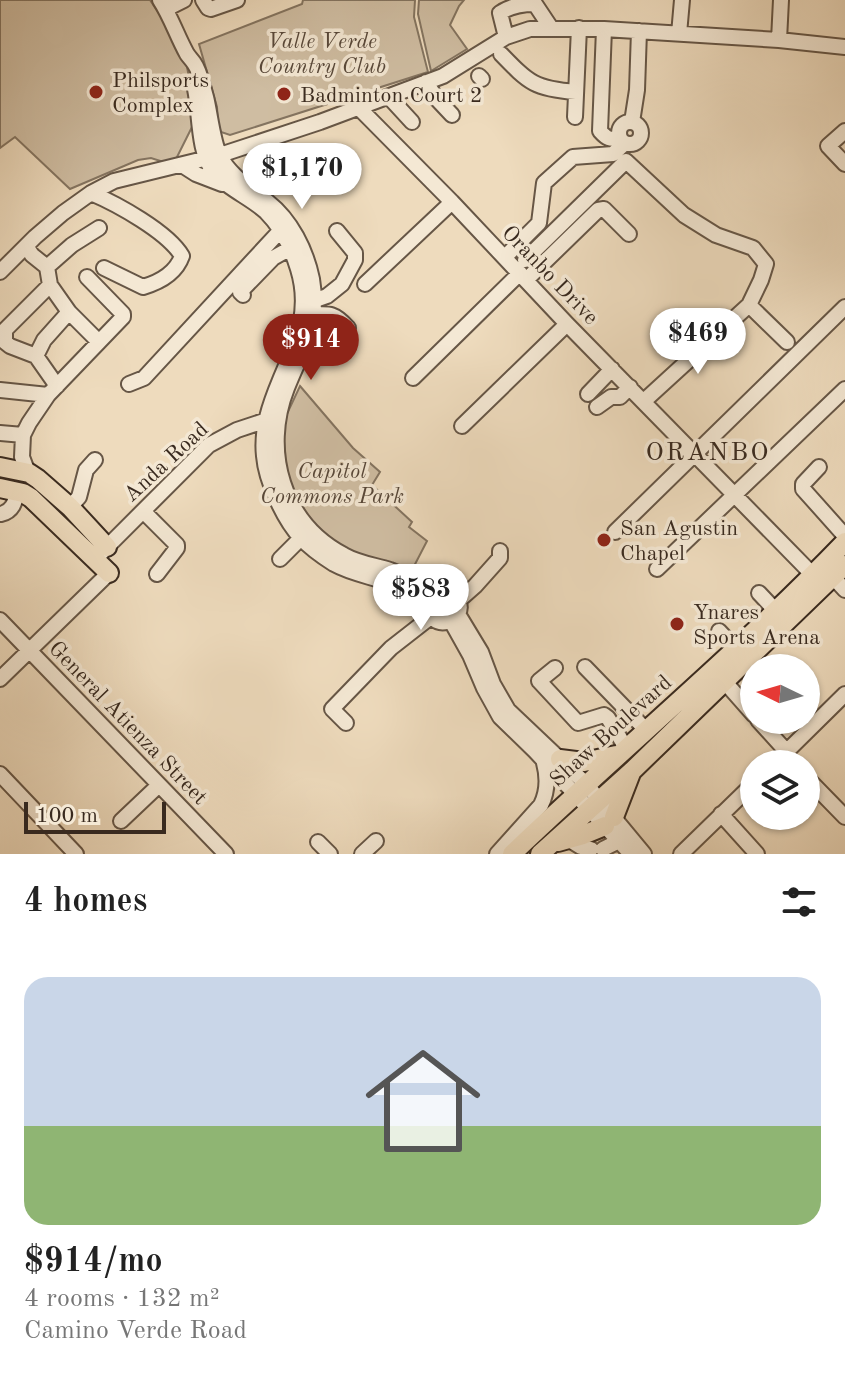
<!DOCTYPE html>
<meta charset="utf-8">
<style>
:root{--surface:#fff;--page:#f6f6f6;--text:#222;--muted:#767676;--line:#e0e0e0;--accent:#8f2418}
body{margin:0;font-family:"Old Standard TT",serif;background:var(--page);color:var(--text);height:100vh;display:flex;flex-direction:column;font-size:30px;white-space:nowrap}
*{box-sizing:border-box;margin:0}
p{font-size:26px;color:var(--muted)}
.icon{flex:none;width:44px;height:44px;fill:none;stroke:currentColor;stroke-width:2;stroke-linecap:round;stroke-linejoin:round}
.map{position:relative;height:854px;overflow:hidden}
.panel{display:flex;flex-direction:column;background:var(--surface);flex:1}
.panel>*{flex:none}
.needle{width:52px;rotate:275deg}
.controls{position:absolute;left:740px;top:654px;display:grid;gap:16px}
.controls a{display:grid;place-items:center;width:80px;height:80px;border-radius:50%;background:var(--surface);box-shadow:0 2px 6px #0004;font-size:40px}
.scale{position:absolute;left:24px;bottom:20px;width:142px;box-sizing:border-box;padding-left:8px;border:4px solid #392a1f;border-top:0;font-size:22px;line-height:28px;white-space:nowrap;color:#392a1f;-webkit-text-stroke:6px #f4e8d4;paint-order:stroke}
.price{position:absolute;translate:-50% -68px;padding:0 18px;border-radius:28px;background:#fff;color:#222;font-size:26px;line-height:52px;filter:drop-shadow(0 2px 4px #0008)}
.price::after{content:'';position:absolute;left:50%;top:48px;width:24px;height:18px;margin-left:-12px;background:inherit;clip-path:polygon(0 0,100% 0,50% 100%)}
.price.on{background:var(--accent);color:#fff}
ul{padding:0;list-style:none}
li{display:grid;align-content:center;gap:16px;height:424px;padding:0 24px}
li+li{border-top:2px solid var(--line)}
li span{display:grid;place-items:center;height:248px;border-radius:24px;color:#555}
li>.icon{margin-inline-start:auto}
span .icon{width:144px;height:144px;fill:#fffc;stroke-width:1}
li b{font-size:34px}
h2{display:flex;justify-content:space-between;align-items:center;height:96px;padding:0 24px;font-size:34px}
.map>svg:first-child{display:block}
.green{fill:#cfbda2;stroke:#847460;stroke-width:2}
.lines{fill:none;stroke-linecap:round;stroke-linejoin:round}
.minor-casing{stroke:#665646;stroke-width:18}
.major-casing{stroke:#392a1f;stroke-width:22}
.minor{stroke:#f4e8d4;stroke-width:14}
.major{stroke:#eedbbd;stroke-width:18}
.poi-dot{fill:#8f2418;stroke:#f4e8d4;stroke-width:3}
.labels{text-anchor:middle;stroke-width:7;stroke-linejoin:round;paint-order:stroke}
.park-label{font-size:22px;font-style:italic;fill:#574739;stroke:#f4e8d4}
.poi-label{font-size:22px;fill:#392a1f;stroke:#f4e8d4;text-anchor:start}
.street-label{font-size:22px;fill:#392a1f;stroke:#f4e8d4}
.quarter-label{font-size:26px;letter-spacing:2px;fill:#392a1f;stroke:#f4e8d4}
</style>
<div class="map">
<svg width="845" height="854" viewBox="0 0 845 854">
<rect width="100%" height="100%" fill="#eedbbd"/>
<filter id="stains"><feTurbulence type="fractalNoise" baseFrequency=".0025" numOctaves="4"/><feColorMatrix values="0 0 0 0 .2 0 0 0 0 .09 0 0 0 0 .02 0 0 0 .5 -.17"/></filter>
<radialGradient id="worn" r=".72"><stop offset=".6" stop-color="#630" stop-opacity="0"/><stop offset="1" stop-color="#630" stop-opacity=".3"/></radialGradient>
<path class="green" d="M0,0H150L178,42L187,67L197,117L173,165L151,158L138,160L70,189L15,137L0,148Z
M303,0H415L414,17L428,72L230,135L221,132L218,124L217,107L199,44L302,4Z
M419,0H464L459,6L450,25L467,49L431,71L418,14Z
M300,386L353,448L380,472L372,485L412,522L409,527L427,541L411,572L354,555L328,540L305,516L289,486L282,457L285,418Z"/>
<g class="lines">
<g class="minor-casing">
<path id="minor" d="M160,0C171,17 177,36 187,54C189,57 192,60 194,63C200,71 203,87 206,97C210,113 213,143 220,156C230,176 251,188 268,202C291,220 306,250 312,279C320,327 303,347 287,388C262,451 283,523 344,555C358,563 374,565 390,570C406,576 423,586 439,593C446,592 453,592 457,599C471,622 425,636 430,602L439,593
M203,0L208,8L211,9L237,0
M166,9L184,0
M604,29L600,131C607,139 610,140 620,138
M679,34L682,0
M506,37L500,13C510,6 522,4 535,4L551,28
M779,40L781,0
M501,54C529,83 535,89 576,92
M479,76L482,79
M426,82L436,98L452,115
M195,89C200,112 198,153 213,171C227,189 250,197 266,212C281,227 292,249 298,269C311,311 296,342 280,380C270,404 261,429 264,456C266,481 284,520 301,538C310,548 323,557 334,564C350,573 368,576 386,582C401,587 415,595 430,602
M389,97L412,122
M359,108L452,202L567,324L812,574
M575,117L579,28
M619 133a11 11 0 1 1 22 0a11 11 0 1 1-22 0Z
M632,122L637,90L639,31
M845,131L828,146L845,164
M182,165L196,174L222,184
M91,193C117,204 168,232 182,256C176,273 160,282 143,287L104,268
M26,246L32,255L47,267L50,285L69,312L99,342
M505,257L539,223L544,183L573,157L613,154L625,143
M525,260L626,161L684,215L716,235L753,248L766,264L761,280L749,305
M47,267L72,245L99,228
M0,272L35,237L63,213L91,193L114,181L220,155L320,122L443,76L506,37L530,29H604L779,40L845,47
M526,280L598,210L604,209L629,234
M365,284L452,202
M243,295L240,292L273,258L296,245
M307,303L327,296L342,284L355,260V253L337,231
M307,315C328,314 333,311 348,328
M308,339L327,357
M36,356L10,346L5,342V330L50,285
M413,378L520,273
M129,384L144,378L280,231
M57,386L36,356L44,340L69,312
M0,390L48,395
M588,394L612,369
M644,401L749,305L787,342
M597,407L611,397H620L630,387
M462,426L567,324
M0,433L23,435
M819,467L803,484V489L845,536
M28,473L22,457L23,435L29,423L48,395L123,317V314L87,277
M70,507L79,497L86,470L95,460
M143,511L177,545V548L157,574
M1,514C13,511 15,502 17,492
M615,532L845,307
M101,553L209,445L237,430L273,418
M280,559L306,533
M657,569L845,389
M833,577L845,590
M759,593L775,610
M458,601L475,586L500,558V551
M458,614L481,652L493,684L508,710L586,784L644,854
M0,620L226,854
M451,621L470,655L484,688L500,717L535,751L631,854
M719,631L735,648
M585,667L646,730
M555,668L539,681L578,723L604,715L608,718L626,748
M0,679L109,573
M724,681L754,715
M758,720L787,752
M346,723L332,709L391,648L432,616
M774,764L845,694
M0,774L76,854
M806,777L845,817
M721,814L757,854
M121,821L159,785
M568,839L581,847L591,849
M318,842L330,854
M603,849L619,841
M362,854L376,841
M497,854L541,805C548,791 548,778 544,763
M681,854L754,783"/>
</g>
<g class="major-casing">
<path id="major" d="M0,467L29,473L38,479L70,507L107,547
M0,488L23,493L31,498L109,573
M560,759L584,762L616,755
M614,817L631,773
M558,842L583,835L605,826
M512,854C622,749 740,651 845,542
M540,854L632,771L845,565"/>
</g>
<use href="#minor" class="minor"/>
<use href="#major" class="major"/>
</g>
<g class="poi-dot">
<circle cx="96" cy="92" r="8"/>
<circle cx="284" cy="94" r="8"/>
<circle cx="604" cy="540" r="8"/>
<circle cx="677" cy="624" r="8"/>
</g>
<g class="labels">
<g class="park-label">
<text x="322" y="48">Valle Verde<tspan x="322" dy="25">Country Club</tspan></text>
<text x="332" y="478">Capitol<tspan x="332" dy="25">Commons Park</tspan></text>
</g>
<g class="poi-label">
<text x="112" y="87">Philsports<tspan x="112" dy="25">Complex</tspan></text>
<text x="300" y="102">Badminton Court 2</text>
<text x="620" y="535">San Agustin<tspan x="620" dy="25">Chapel</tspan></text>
<text x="693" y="619">Ynares<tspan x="693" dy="25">Sports Arena</tspan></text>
</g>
<g class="street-label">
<text transform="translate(551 274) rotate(46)" y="8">Oranbo Drive</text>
<text transform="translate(165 461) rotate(-43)" y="8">Anda Road</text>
<text transform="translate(129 722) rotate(46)" y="8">General Atienza Street</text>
<text transform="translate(610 730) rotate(-42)" y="8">Shaw Boulevard</text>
</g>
<g class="quarter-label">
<text x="708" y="460">ORANBO</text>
</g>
</g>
<rect width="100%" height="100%" filter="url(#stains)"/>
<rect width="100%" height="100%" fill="url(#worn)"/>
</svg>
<div class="controls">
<a><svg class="needle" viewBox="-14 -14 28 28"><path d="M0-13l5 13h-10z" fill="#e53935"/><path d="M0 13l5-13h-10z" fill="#767676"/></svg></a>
<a><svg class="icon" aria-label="layers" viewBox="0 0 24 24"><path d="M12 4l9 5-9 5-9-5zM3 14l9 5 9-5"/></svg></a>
</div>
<div class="scale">100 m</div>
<b class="price" style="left:302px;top:211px">$1,170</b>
<b class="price" style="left:698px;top:376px">$469</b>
<b class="price on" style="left:311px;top:382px">$914</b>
<b class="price" style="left:421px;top:632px">$583</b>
</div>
<section class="panel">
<h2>4 homes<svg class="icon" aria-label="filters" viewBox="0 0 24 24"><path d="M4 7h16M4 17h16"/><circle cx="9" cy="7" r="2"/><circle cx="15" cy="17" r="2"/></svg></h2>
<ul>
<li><span style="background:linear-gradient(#c9d6e8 60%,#8fb573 0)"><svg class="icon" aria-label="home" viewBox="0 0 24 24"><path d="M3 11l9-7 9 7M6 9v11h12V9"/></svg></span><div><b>$914/mo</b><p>4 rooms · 132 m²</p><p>Camino Verde Road</p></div></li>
</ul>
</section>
